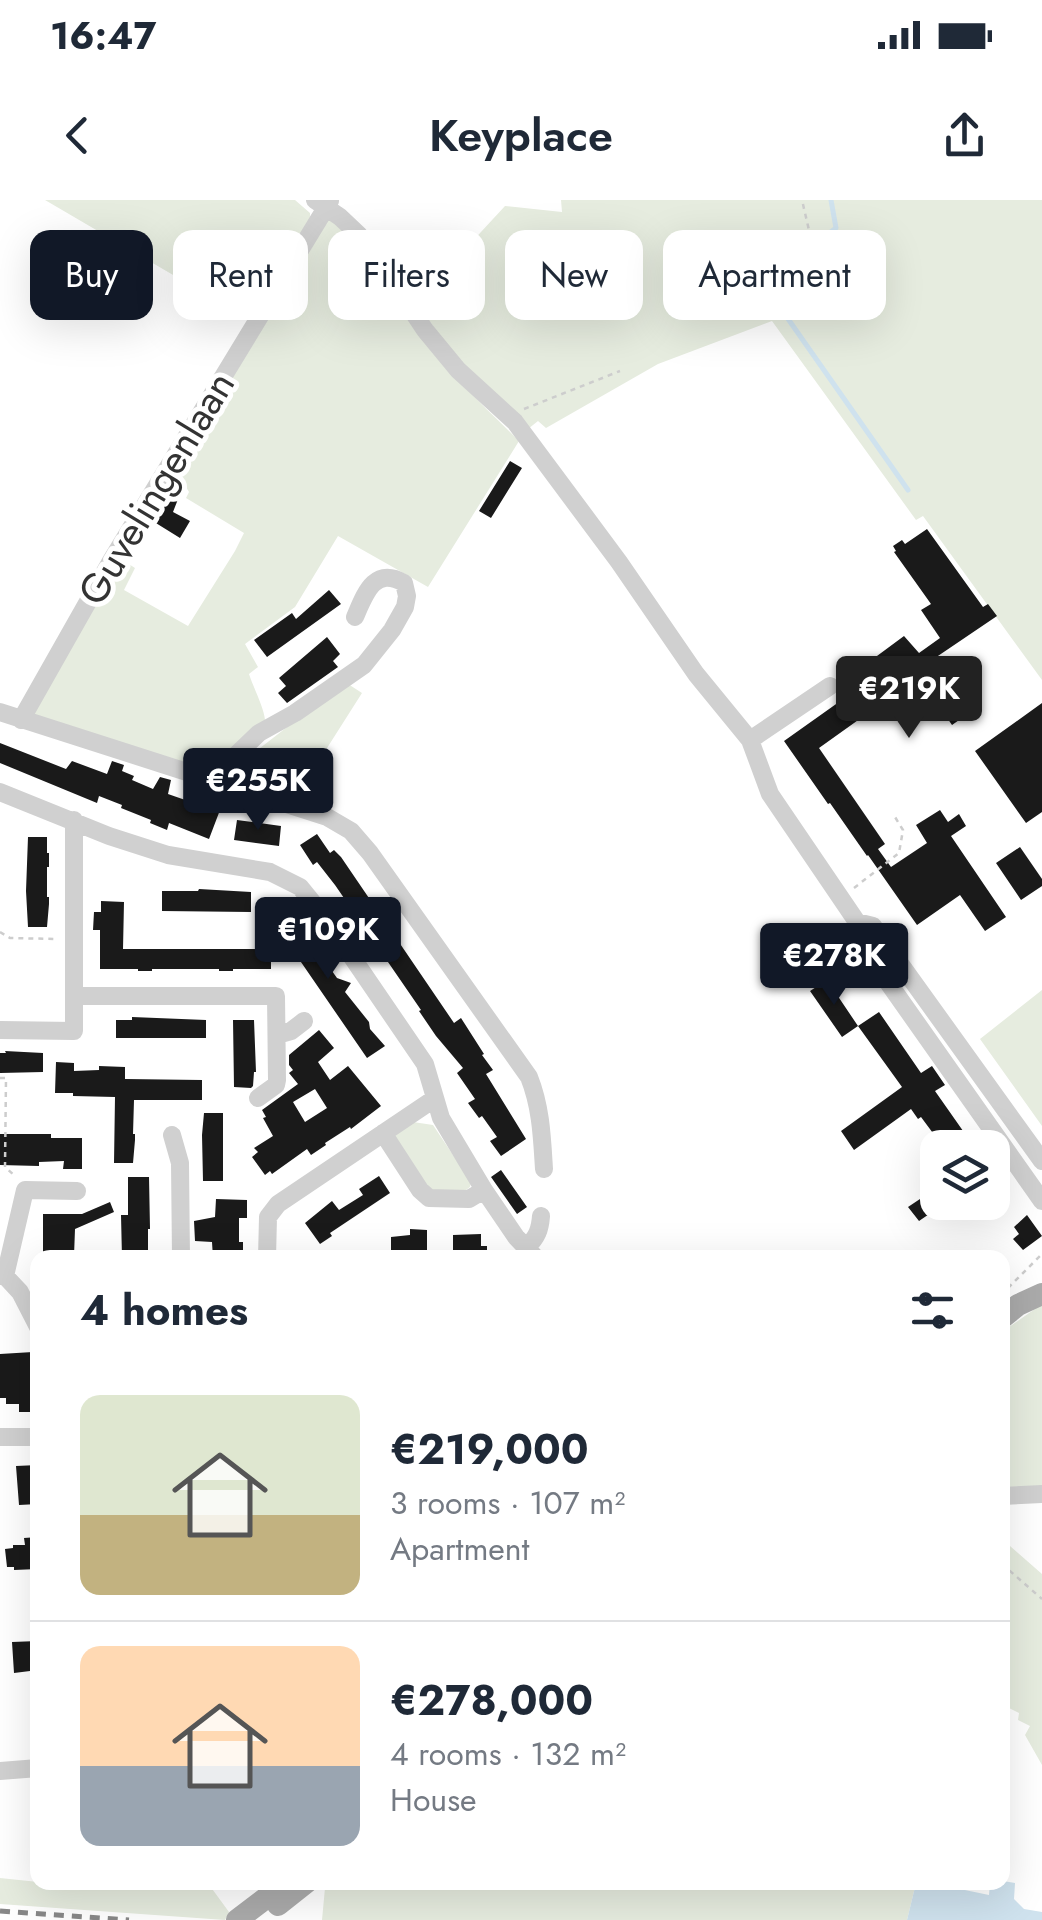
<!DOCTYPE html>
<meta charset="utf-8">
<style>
:root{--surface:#fff;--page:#f6f6f7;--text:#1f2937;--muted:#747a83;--line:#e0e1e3;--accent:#111827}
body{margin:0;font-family:Jost,sans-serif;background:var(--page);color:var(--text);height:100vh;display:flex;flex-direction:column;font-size:38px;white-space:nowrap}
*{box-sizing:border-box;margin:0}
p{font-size:32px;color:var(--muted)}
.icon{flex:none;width:55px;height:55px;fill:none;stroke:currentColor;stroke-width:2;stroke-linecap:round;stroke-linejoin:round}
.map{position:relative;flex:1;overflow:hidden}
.panel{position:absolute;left:30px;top:1050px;width:980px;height:640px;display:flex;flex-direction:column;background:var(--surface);border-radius:20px;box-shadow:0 10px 40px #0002}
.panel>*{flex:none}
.hud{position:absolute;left:30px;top:30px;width:982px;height:90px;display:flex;gap:20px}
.buttons{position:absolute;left:920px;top:930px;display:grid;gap:20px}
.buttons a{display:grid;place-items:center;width:90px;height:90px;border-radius:20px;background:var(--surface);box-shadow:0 10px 40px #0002;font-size:50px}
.price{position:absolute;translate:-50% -85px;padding:0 22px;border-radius:10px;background:var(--accent);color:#fff;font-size:32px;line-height:65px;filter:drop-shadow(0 2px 5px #0008)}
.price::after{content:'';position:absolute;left:50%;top:60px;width:30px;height:22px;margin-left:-15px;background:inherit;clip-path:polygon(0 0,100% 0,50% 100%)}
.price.selected{background:#222;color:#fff}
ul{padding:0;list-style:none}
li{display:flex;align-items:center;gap:30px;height:250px;padding:0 50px}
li+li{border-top:2px solid var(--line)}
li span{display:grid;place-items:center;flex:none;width:280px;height:200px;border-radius:20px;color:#555}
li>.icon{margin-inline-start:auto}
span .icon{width:120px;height:120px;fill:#fffc;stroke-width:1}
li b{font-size:42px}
h2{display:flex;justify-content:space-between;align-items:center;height:120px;padding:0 50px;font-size:42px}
.pill{padding:0 35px;border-radius:20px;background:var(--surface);box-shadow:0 10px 40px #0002;font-size:35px;line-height:90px}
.pill.selected{background:var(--accent);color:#fff}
.status{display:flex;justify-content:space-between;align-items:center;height:70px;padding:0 50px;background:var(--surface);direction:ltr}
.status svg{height:28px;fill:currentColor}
header{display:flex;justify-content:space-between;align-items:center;height:130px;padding:0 50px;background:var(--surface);font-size:45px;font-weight:600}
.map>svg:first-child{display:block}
.green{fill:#e6ecdf}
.water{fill:#cfe2ee}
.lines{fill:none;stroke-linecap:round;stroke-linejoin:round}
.stream{stroke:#cfe2ee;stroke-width:5}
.building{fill:#1a1a1a;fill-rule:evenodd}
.path{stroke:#cdcdcd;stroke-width:2.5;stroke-dasharray:5 5;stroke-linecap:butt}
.minor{stroke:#d0d0d0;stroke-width:18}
.major{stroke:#ababab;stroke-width:22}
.rail{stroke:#888;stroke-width:5;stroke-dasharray:10 8;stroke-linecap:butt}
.labels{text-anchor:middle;stroke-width:10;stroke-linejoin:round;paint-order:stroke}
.street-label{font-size:40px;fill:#333;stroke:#fff}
</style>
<div class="status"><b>16:47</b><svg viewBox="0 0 49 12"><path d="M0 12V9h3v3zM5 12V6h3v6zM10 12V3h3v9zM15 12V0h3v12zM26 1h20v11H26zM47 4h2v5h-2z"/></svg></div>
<header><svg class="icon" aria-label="back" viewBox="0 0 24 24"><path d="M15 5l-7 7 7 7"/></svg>Keyplace<svg class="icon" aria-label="share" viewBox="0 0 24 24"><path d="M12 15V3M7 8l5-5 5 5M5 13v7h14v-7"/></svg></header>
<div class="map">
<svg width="1042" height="1720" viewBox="0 0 1042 1720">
<rect width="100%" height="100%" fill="#fff"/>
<path class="green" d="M45,0H295L310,13V19L250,120Z
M561,0H1042V480L923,316L916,320L772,121L658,164L546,228L538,221L528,229L489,192L445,143L381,53L389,44L445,71L505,6L562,12Z
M327,17C368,49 392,99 423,139C451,176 486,208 519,241L428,387L338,336L295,407L245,444L258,467L249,474C253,487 264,507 265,520L209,571L33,519L34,507L121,359L135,368L124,390L188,426L235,351L244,333L186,298L189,292L173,265Z
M345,482L362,493L294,600L223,577Z
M1042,790V926L980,839Z
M413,922L433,925L471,982L470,987L462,993L433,991L425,984L394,936Z
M1042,1104V1287L1003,1289L1002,1132Z
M1002,1339L1042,1374V1565L1025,1535L1030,1526L1018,1520L1019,1513L1003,1505Z
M0,1678L38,1682L210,1686L229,1712L225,1720L0,1704Z
M321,1682L916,1683L907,1720H322L325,1688Z"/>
<path class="water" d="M1003,1681L1015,1683L1014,1699L1024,1709L1042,1712V1720H907L916,1683H931L989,1695L990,1683Z"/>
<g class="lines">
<path class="stream" d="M819,41L836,28L831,0
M772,95L761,69L785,52L805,44
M779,106L908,290"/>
</g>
<path class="building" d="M510,261L522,268L491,318L479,311Z
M170,289L180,294L173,312L190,321L180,338L151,320Z
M927,329L983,407L988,404L997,416L932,460L969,513L952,525L919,477L878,506L879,509L862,520L861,518L819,548L885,644L878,649L891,667L927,643L916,625L940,610L948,622L959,614L966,626L951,636L1006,717L985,731L960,695L917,725L868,655L867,656L830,603L828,604L784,541L846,497L843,493L859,481L854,473L904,436L919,453L940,438L921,410L931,404L894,352L896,351L893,346L902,340L905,344Z
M329,390L341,404L267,457L254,440L292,413L296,419Z
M327,437L340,454L333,461L338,467L287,503L278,493L286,486L279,478Z
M1042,503V612L1026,623L975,551Z
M0,543L66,569L72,561L107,574L112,561L124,565L122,571L134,576L132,580L153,589L160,577L171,580L168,594L191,602L192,599L220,610L209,639L169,623L167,630L150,623L151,620L121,608L122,605L99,596L97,603L0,563Z
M237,620L281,626L279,646L234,640Z
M317,634L330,653L334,650L341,657L454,823L461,818L484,854L482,855L493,870L486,874L526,939L501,956L490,941L497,937L482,916L479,918L468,903L475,899L457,873L463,868L436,836L419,811L421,810L335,685L317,662L313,665L300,645Z
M28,637H47V653H49V667H47V697H49V704L47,727H28L26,691Z
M1020,647L1042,679V686L1021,700L996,663Z
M199,689L251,692V712L162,711V691H198Z
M101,701L124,702L123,749H271V769H233V771H219V769H152V771H138V769H100V730H93L94,712H101Z
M286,706L295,719L297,718L306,731L304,732L337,778L351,783L345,792L369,822L370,829L385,846L367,858L270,717Z
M827,780L858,826L842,837L810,791Z
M879,812L921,873L932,866L945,885L935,891L975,948H944L921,917L918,919L911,909L854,950L841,931L902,887L858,826Z
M132,817L206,820V838H116V820H132Z
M233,820H254L256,872H254L253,886L251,888L234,887Z
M319,830L334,848L318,862L330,880L348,866L381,906L351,929L350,927L325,943L326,945L311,955L307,949L272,974L270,971L265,975L252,957L258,952L254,948L273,936L263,918L266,917L262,910L298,884L289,873L293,870L289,865V855ZM315,889L327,908L305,922L293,902Z
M5,851L43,853V872L0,873V853H6Z
M56,862L74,863V871L99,870V866L125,867V879L202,880V900H134L133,934H135V940L133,963H114L115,897L73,896V893H55Z
M204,913H223V981H203L202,935Z
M0,934H51V938H82V969H63L64,961L39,962V966L0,965Z
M501,970L527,1007L517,1014L491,977Z
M379,976L390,993L330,1033L332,1036L320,1044L305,1023L332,1001L339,1010L363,995L359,989Z
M128,977H149L150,1029H148V1058H122L121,1015H128Z
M938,987V1008L919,1021L908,1007Z
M216,999L247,1000V1018H239V1042H243V1058H213L212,1042L195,1041L194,1021L215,1017Z
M110,1002L114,1012L75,1029L74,1056L43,1058V1014H82Z
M1027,1015L1042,1036L1023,1050L1013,1039L1019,1034L1014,1027Z
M410,1029L427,1030V1058H391V1037L410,1035Z
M481,1034V1046H487V1058H453V1035Z
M33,1152L37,1166V1212H19V1204H6V1198H0V1154Z
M38,1265V1304L19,1305L16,1266Z
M38,1337V1369L14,1370V1367H7L5,1349L13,1348V1345H25L24,1338Z
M38,1441V1470L14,1473L12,1442Z"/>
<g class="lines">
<path class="path" d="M781,100L818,69L802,0
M524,209L620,171
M854,688L899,653L903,630L895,617
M0,732L10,738L58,739
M0,878H6L5,967L15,976
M1008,1088L1042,1054
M1002,1364L1042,1399"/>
<path class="minor" d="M315,0L340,17L359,35L375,55L425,130L458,170L515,222L619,362L696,474L750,540L770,594L857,722L873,726L1042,961
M0,512L327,617L351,631L370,653L529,877C541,907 542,937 544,969
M21,520L111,361L330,1
M750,540L830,486
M211,579L259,533L295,513L364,465L392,430L405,407L407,396L404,383C374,366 365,394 355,417
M0,592L109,636L168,655L270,672L300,687L326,719L425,864L441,918L484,990L516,1037L536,1058
M857,722L856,737L1042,1001
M74,796H276L277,880L276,885L258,898
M0,830L74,831V620
M277,835L291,831L304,821
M383,933L420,990L429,998L469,999L484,990
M172,935L180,963L181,1058
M527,1047C537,1037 540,1030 541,1016
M267,1058L268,1017L278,1004L434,899
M0,1076H5L20,1092L38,1127
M5,1076L25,990L77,991
M0,1237H38
M1002,1296L1042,1294
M0,1571L38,1568"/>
<path class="major" d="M1002,1118L1018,1105L1042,1094
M278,1705L307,1682
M237,1720L287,1682"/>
<path class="rail" d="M0,1711L129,1720"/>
</g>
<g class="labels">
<g class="street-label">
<text transform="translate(156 288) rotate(-59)" y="14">Guvelingenlaan</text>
</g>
</g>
</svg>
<div class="buttons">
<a><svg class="icon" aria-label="layers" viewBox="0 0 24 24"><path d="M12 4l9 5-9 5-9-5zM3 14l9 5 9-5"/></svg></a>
</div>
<b class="price selected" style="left:909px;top:541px">€219K</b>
<b class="price" style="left:258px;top:633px">€255K</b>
<b class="price" style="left:328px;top:782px">€109K</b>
<b class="price" style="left:834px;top:808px">€278K</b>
<div class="hud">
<a class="pill selected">Buy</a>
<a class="pill">Rent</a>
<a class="pill">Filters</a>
<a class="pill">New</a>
<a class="pill">Apartment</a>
</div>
<section class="panel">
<h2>4 homes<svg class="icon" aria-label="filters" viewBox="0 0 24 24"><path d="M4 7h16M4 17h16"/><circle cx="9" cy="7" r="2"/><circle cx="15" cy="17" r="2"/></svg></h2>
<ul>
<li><span style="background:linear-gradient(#dfe7d0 60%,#c2b280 0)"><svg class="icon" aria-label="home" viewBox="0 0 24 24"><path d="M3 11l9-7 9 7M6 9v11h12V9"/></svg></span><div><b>€219,000</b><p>3 rooms · 107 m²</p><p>Apartment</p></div></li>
<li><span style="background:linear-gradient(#ffd9b3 60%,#9aa5b1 0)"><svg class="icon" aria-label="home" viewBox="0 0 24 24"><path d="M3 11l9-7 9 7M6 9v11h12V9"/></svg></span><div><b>€278,000</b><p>4 rooms · 132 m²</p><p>House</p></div></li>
</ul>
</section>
</div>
